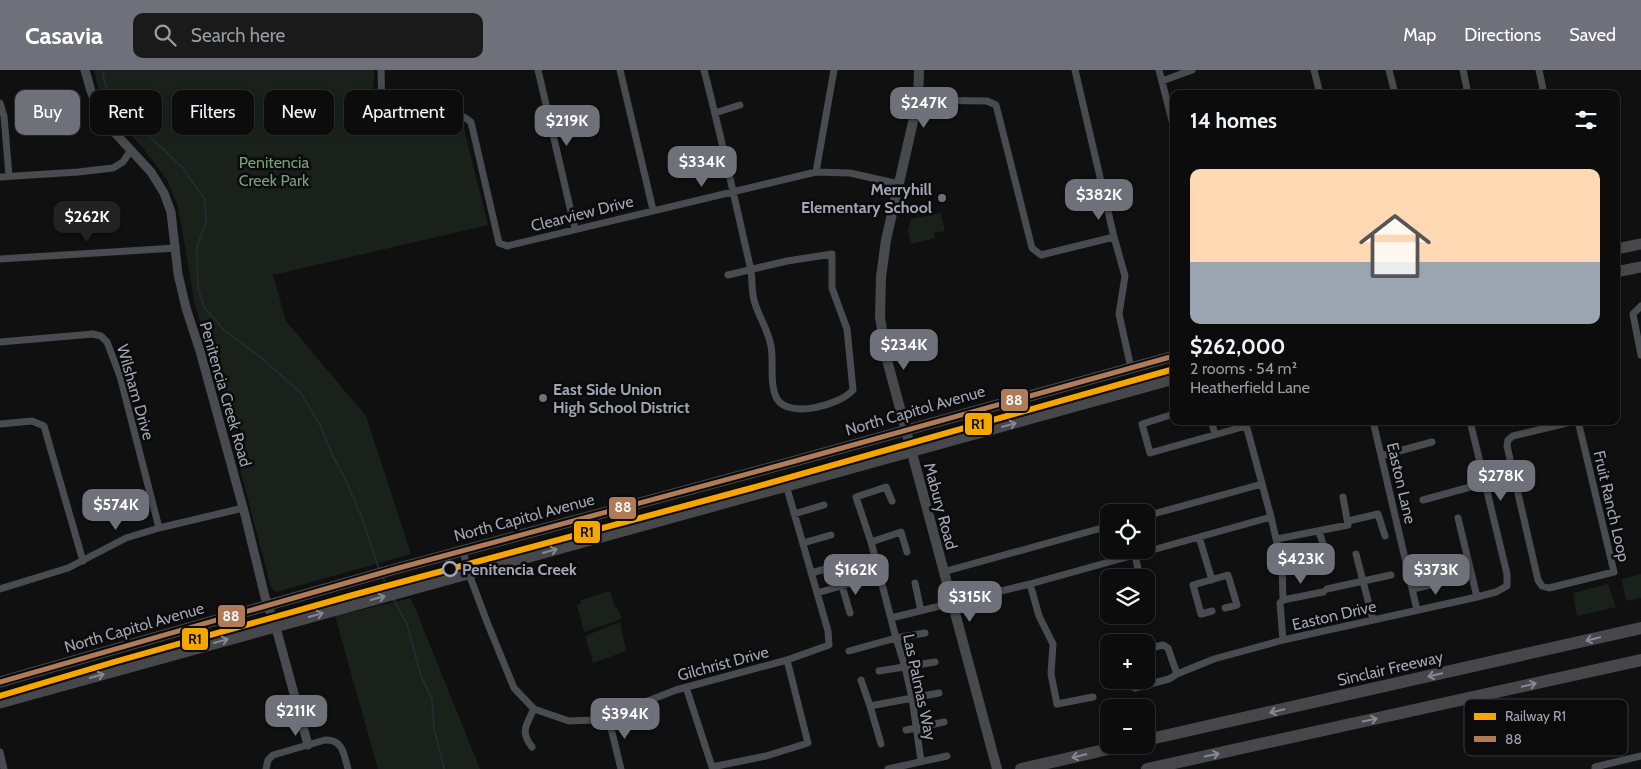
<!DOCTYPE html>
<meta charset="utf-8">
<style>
:root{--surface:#0c0c0d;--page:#1a1a1b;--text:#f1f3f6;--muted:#9a9b9d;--line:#2c2c2e;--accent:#6e717a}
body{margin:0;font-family:Cabin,sans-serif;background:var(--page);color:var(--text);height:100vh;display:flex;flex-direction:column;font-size:19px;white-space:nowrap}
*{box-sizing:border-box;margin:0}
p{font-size:16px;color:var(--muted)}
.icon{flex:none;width:28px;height:28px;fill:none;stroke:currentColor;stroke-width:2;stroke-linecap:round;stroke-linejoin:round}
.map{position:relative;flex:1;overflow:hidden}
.details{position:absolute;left:1170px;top:20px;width:450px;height:335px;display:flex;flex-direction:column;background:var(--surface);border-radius:10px;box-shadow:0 2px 8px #0003,0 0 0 1px var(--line)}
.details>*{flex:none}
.top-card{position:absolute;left:15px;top:20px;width:475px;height:45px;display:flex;gap:10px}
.fabs{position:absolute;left:1100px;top:434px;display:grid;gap:10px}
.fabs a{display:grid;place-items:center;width:55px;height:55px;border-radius:10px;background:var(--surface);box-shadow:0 2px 8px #0003,0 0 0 1px var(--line);font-size:25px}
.price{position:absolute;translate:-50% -42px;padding:0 11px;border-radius:10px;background:var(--accent);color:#fff;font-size:16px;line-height:32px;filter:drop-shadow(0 1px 2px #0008)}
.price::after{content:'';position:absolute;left:50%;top:30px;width:15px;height:11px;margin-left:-8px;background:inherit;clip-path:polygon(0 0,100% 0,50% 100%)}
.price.on{background:#222;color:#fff}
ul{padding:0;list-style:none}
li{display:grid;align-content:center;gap:10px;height:265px;padding:0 20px}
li+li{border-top:1px solid var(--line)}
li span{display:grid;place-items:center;height:155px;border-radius:10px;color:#555}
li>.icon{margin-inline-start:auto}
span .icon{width:90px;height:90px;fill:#fffc;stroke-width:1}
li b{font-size:21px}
h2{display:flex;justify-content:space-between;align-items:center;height:60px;padding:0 20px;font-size:21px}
.pill{padding:0 18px;border-radius:10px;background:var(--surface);box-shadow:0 2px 8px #0003,0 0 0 1px var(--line);font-size:18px;line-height:45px}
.pill.on{background:var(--accent);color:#fff}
header{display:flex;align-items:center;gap:30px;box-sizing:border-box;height:70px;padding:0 25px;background:var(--accent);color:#fff}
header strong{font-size:24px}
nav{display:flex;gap:28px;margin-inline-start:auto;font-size:18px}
.search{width:350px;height:45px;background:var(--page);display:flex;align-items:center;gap:12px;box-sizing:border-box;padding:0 18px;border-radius:10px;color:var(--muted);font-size:19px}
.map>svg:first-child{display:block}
.green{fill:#1a211b}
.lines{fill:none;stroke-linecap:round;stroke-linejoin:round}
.stream{stroke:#242a32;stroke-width:2}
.minor{stroke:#4a4b50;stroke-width:7}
.tertiary{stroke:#4a4b50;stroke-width:9}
.secondary{stroke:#48494d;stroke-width:10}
.primary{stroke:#47484b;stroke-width:11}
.motorway{stroke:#47474b;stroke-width:12}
.bus-1-casing{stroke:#0b0b0c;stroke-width:9}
.bus-1{stroke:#b07c57;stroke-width:5}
.rail-1-casing{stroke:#0b0b0c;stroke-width:10}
.rail-1{stroke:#f7a600;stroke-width:6}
.oneway{stroke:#858994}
.poi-dot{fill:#6e717a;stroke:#0b0b0c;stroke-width:2}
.stop-dot{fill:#0b0b0c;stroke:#a0a5b3;stroke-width:2.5}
.labels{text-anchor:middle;stroke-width:5;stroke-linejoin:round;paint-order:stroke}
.park-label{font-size:16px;fill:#75a07a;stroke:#0b0b0c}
.poi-label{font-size:16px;font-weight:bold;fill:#a0a5b3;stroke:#0b0b0c;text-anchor:end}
.street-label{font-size:16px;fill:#a0a5b3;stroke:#0b0b0c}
.stop-label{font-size:16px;font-weight:bold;fill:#a0a5b3;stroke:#0b0b0c;text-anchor:start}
.key{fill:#0b0b0c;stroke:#38393e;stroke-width:1}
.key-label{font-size:14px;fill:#a0a5b3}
.line-badge{stroke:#0b0b0c;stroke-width:2}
.badge-label{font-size:14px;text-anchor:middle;font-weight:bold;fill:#fff}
.pale-badge-label{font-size:14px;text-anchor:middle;font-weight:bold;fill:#111}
</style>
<header>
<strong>Casavia</strong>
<div class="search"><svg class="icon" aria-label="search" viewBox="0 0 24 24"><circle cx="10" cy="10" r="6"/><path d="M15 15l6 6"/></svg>Search here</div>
<nav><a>Map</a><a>Directions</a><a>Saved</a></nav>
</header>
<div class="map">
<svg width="1641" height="699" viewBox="0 0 1641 699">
<rect width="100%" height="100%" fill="#101011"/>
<path class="green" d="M94,0H374C374,12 371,42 377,51C379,55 383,56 387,57L457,54L464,59L488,155L273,205L286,251L366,346L411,484L276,522L271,517L209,281L195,235L178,136L167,110L143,78L112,46L100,26Z
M941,143L945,161L934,163L935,168L911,174L908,160L911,149Z
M1641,504V528L1626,531L1622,509Z
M1608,514L1616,537L1577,546L1573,523Z
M610,521L615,537L617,538L622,549L584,562L577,535L581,533V530Z
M411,528L480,699H378L335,546Z
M620,552L626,581L593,593L585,566Z"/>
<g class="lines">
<path class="stream" d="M104,0L103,6L111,30L183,98L205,130L206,152L197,176L198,218L204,237L225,261L258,285L300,322L320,355L333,386L347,413L362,448L379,499
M383,508L390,521
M393,528L407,554L421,606L432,629L434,658L444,699"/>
<path class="minor" d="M381,0L382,45L385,52L464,47L471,52L499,173L507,176L816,102L850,103L899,114
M538,0L575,159
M620,0L653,140
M704,0C721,65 735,131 750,196C753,207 751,219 754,230C758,246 768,259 771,276C774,291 769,315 777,329C790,349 840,335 853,320L847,259L832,218V184L787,191L728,205
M1075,0L1114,167L1125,206L1119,244L1131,298
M1159,0L1174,58
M1314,0L1320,24
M1389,0L1395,24
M1463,0L1468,24
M1539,0L1544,24
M1162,11L1192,0
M918,30L987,31L996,35L1032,178L1041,185L1114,167
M0,33L4,46L9,106
M715,43L740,35
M816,102L834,0
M0,107L78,102L113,98L123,92L131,80
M0,189L176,178
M1641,236L1633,244L1641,285
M0,272L93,264L101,266L107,272L120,306L159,458
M1174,344L1142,354L1150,383L1246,356
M1211,351L1215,364
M1245,351L1271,447L1282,495L1283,530L1280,533L1283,570
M1373,351L1417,540
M1575,351L1513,366L1508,370L1507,376L1538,510L1542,516L1549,518L1614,502L1578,351
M0,354L32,351L44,356L83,491
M1381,386L1432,372
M1423,430L1485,413
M892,431L886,417L856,427L871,472L896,568L905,597L912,628L921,691
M794,444L824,435
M1146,446L1262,414
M1458,448L1477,527
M1348,451L1378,444L1385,466
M1319,462L1326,482
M1199,467L1212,510
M1277,469L1348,455L1343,427
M871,472L901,462L907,482
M803,473L831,465
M463,481L469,504L487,552L514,618L534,639L569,651L594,650L608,646L676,620L787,590L829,575L828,561L786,415
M1356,484L1373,550
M1135,485L1140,508
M856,494L861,511
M943,502L1109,456
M811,503L844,494
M915,513L921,541
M1030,514L1039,546L1053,574L1051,604L1057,634L1093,627
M842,516L850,543
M0,519L68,498L126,468L159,458L243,438
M1327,519L1391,505
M1412,519L1454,510
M1103,522L1109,520
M817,523L879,505
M1283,530L1323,522
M1212,541L1201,544L1193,515L1228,505L1237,535L1225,538
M891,548L1030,514L1271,447
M1146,579L1163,575L1168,578L1177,604L1214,589L1283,570L1477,527L1496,522L1507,516V504L1470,351
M849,581L896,568L925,563
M879,601L935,592
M861,610L870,636L881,674
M686,617L712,697L766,686L808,673L787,590
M1135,618L1169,609L1177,604
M870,636L939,623
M608,646L621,699
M906,660L944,652
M532,677C520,662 526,655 534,639
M0,682L4,699
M266,699L268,690L273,685L325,670C343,669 344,685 348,699
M888,699L947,686
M1595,699V697L1641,686"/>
<path class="tertiary" d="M85,0L91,21L103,50L151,102L164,123L171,142L178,204L186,238L200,281L245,445L265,527L278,565L308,675"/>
<path class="secondary" d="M919,0L918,30L886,170L881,207L880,247L887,290L997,699"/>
<path class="primary" d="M1616,179L1641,174
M1616,202L1641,197
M0,612L395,499L788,393L1174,286
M0,633L1174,309"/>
<path class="motorway" d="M1146,670L1641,558
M1021,699L1126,675
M1147,699L1641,590"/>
<g class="bus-1-casing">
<path id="bus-1" d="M0,612L395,499L788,393L1174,286"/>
</g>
<use href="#bus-1" class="bus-1"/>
<g class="rail-1-casing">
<path id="rail-1" d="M0,626L114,592L353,525L748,419L1174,299"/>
</g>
<use href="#rail-1" class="rail-1"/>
</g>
<defs><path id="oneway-shaft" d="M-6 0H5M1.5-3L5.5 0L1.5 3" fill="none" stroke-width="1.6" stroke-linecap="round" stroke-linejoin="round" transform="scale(1.25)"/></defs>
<g class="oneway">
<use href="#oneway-shaft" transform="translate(1009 355) rotate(-16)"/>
<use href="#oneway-shaft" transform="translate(550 481) rotate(-16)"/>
<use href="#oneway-shaft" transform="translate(378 528) rotate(-16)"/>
<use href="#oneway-shaft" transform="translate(316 545) rotate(-15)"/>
<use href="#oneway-shaft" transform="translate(1593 569) rotate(167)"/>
<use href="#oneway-shaft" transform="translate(221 571) rotate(-15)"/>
<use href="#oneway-shaft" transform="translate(1435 605) rotate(167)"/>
<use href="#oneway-shaft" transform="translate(97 606) rotate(-16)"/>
<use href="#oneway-shaft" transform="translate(1529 615) rotate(-13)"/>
<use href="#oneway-shaft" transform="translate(1277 641) rotate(167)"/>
<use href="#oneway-shaft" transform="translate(1370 650) rotate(-12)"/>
<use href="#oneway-shaft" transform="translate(1212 685) rotate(-12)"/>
<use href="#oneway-shaft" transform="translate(1079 686) rotate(167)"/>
</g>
<g class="poi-dot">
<circle cx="942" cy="128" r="5"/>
<circle cx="543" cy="328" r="5"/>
</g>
<circle class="stop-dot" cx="450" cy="499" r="7"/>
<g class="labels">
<g class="park-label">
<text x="274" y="98">Penitencia<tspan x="274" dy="18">Creek Park</tspan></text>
</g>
<g class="poi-label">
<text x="932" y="125">Merryhill<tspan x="932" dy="18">Elementary School</tspan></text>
<text x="553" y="325" text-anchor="start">East Side Union<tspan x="553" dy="18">High School District</tspan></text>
</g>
<g class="street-label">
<text transform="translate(582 143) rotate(-14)" y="6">Clearview Drive</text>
<text transform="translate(136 322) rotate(74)" y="6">Wilsham Drive</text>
<text transform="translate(226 324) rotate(74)" y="6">Penitencia Creek Road</text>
<text transform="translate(915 340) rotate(-16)" y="6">North Capitol Avenue</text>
<text transform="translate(1402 413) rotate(77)" y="6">Easton Lane</text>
<text transform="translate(941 436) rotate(75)" y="6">Mabury Road</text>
<text transform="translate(1612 436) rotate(77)" y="6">Fruit Ranch Loop</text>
<text transform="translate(524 447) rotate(-15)" y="6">North Capitol Avenue</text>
<text transform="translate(1334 545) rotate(-13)" y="6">Easton Drive</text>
<text transform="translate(134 557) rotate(-16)" y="6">North Capitol Avenue</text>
<text transform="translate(723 593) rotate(-15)" y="6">Gilchrist Drive</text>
<text transform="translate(1390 598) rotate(-13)" y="6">Sinclair Freeway</text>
<text transform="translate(920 617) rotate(78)" y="6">Las Palmas Way</text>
</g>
<g class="stop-label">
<text x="462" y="505">Penitencia Creek</text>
</g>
</g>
<rect x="1464" y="629" width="164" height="57" rx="8" class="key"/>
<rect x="1474" y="643" width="22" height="7" fill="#f7a600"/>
<rect x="1474" y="666" width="22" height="6" fill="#b07c57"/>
<g class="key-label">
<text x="1505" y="651">Railway R1</text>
<text x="1505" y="674">88</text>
</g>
<g class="line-badge">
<rect x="1000" y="318" width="29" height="24" rx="5" fill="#b07c57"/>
<rect x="964" y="342" width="29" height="24" rx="5" fill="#f7a600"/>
<rect x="608" y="426" width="29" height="24" rx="5" fill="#b07c57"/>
<rect x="573" y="450" width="28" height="24" rx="5" fill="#f7a600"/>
<rect x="217" y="534" width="29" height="24" rx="5" fill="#b07c57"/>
<rect x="181" y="557" width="28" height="24" rx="5" fill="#f7a600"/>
</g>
<g class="badge-label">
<text x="1014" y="335">88</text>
<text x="623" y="442">88</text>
<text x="231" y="551">88</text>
</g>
<g class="pale-badge-label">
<text x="978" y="359">R1</text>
<text x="587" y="467">R1</text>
<text x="195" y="574">R1</text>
</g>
</svg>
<div class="fabs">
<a><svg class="icon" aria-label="locate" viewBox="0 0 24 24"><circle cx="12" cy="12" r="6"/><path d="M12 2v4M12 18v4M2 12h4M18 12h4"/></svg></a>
<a><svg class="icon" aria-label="layers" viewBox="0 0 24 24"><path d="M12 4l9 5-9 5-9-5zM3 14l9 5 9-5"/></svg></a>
<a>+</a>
<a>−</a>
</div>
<b class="price" style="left:924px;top:59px">$247K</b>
<b class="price" style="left:567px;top:77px">$219K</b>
<b class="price" style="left:702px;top:118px">$334K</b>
<b class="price" style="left:1099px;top:151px">$382K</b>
<b class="price on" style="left:87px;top:173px">$262K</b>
<b class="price" style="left:904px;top:301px">$234K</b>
<b class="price" style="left:1501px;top:432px">$278K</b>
<b class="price" style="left:116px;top:461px">$574K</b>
<b class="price" style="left:1301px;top:515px">$423K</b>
<b class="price" style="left:856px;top:526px">$162K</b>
<b class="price" style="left:1436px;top:526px">$373K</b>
<b class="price" style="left:970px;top:553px">$315K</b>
<b class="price" style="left:296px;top:667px">$211K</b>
<b class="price" style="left:625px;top:670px">$394K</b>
<div class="top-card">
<a class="pill on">Buy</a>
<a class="pill">Rent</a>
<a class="pill">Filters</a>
<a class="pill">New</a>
<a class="pill">Apartment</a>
</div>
<section class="details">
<h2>14 homes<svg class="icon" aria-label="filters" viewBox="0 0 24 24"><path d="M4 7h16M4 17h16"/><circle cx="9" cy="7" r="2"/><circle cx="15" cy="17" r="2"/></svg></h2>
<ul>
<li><span style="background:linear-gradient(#ffd9b3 60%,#9aa5b1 0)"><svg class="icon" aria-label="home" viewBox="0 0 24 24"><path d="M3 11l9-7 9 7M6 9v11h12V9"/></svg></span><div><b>$262,000</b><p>2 rooms · 54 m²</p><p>Heatherfield Lane</p></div></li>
</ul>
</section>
</div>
